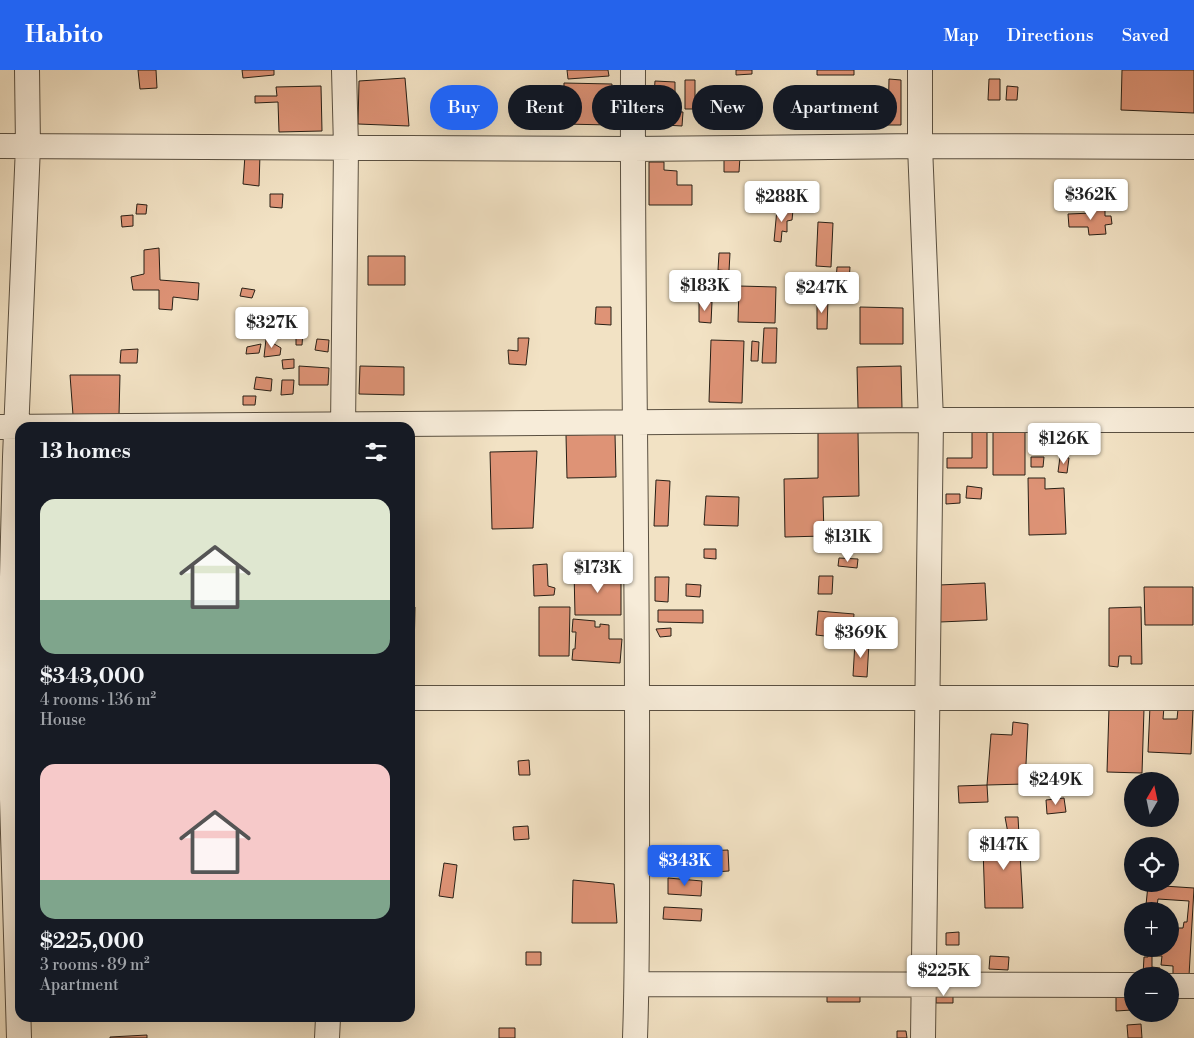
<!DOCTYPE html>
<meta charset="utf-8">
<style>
:root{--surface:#171b24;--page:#242831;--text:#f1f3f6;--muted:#9ea1a6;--accent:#2563eb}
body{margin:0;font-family:"Libre Bodoni",serif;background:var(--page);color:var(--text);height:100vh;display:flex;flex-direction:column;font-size:19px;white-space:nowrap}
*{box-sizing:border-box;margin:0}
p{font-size:16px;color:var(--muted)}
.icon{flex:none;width:28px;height:28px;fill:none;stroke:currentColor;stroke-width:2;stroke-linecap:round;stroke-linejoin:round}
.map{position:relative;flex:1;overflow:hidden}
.sheet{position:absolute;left:15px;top:352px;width:400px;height:600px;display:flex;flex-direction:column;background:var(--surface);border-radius:15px;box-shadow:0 5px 20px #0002}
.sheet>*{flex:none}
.hud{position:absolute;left:430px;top:15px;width:475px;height:45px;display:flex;gap:10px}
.needle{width:32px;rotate:9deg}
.controls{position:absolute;left:1124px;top:702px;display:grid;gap:10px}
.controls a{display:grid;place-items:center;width:55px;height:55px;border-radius:50%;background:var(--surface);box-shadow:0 5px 20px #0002;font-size:25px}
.price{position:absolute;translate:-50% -42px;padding:0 11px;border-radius:5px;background:#fff;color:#222;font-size:16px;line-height:32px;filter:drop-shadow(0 1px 2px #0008)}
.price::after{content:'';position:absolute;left:50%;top:30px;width:15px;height:11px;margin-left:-8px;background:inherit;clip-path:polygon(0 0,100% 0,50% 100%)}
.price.current{background:var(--accent);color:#fff}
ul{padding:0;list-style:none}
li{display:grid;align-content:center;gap:10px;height:265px;padding:0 25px}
li span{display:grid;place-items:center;height:155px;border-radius:15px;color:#555}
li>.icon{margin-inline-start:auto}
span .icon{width:90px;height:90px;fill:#fffc;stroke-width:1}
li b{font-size:21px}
h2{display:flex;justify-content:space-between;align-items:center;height:60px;padding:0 25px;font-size:21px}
.chip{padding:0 18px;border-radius:22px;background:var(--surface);box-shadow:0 5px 20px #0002;font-size:18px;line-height:45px}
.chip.current{background:var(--accent);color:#fff}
header{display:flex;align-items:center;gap:30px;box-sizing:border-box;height:70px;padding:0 25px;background:var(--accent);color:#fff}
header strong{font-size:24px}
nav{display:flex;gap:28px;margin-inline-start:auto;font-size:18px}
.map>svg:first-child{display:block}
.building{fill:#de9376;stroke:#271f15}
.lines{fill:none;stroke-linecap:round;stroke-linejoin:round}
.street-casing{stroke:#5a5041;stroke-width:26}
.street{stroke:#f7ecd9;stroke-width:24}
</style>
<header>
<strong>Habito</strong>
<nav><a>Map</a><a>Directions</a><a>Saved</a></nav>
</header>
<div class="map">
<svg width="1194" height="968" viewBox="0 0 1194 968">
<rect width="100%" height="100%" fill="#f2e2c4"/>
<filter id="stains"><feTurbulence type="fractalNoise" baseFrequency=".004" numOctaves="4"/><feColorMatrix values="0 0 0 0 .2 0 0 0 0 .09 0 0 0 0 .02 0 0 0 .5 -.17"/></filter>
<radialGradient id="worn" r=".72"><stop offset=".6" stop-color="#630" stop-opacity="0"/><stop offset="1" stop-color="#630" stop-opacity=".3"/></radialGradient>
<path class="building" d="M138,0H156L157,18L140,19Z
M242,0H274V5L243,8Z
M567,0H608L609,6L568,9Z
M736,0H752V4L736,5Z
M817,0H854V5H817Z
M1122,0H1194V43L1121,40Z
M405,8L409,56L358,54L359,11Z
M889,9L901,10V55H888Z
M989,9H1000V30H988Z
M685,10H695V39H685Z
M655,11L675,12V25H654Z
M564,13L612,14L611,55L563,54Z
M321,16L322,61L279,62L278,32L255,33V26H277L276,17Z
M1007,16L1018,17L1017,30H1006Z
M666,41L683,42L682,56L665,55Z
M794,41H809V51L797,54Z
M260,84L259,116L243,114L245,85Z
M724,87H740L739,102H724Z
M649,92H664V100L677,101V115H692V135H649Z
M270,124H283L282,138L270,137Z
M137,134L147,135L146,144H136Z
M1105,138V146H1111L1112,154L1105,155L1106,164L1089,165L1088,157H1069L1068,144L1093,143V139Z
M777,139L793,140L792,150L787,151V162L782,161L781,172L774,171Z
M133,145V156L122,157L121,146Z
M818,152L833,153L831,197L816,196Z
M159,178L160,210L199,213L198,230L173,227L172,240L159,239V220H133L131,207L144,204V180Z
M719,183H730L729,201L718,200Z
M368,186H405V215H368Z
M837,197H850L849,212L836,211Z
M723,214H735V224H722Z
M739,216L776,217L775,253L738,252Z
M242,218L255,220L252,228L240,226Z
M817,229H828L827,259H817Z
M699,232H712L711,253L699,252Z
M596,237H611V255L595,254Z
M860,237L903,238V274H860Z
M764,258H777L776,293H762Z
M296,262H303L302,275H296Z
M518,268H529L526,295L509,294L508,280L518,281Z
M266,269L281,278L280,285L264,287Z
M317,269L329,270L328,282L315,280Z
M711,270L744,271L742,333L709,332Z
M752,271L759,272L758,291H751Z
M261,274L259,283L246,284L247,277Z
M138,279L137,293H120L121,280Z
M294,289V298L283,299L282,290Z
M299,296L329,298L328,315H299Z
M360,296L404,297V325L359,324Z
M901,296L902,338H858L857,297Z
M70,305H120L119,345H73Z
M256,307L272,309L271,321L254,319Z
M282,310H294L293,324L281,325Z
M243,326H256L255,335H243Z
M972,352H987V398H947V388H972Z
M993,353H1025V405H993Z
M818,362H858L859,426L823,427L824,466L785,467L784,409L818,408Z
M615,364L616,407L567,408L566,365Z
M537,381L533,458L492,459L490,382Z
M1031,387H1044L1043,397H1031Z
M1060,387L1069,388L1067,403L1058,402Z
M1028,408H1045V419L1064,418L1066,464L1029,465Z
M656,410L670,411L668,456H654Z
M967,416L982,418L981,429L966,428Z
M946,424H960V433L946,434Z
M706,426L739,427L738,456L704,455Z
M704,479H716V489L704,488Z
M839,488L858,489L857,498L838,496Z
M547,494L548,516L555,518L554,525L534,526L533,495Z
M574,501H589V509H601L603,501H621V545H575Z
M819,506H833L832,524H818Z
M655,507H669L668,532L655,531Z
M985,513L987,550L940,552L939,515Z
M686,514L701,515L700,527L686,526Z
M1144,517H1193V555H1145Z
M410,537H415L414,583H410Z
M539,537H570L569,586H539Z
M1141,537L1142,594H1131V586H1119L1118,597L1109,596V538Z
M658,540H703V553L658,552Z
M818,541L854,544L852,569L816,565Z
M573,549L595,551V557H600V554L609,555V569H622L620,593L572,590L573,579H575L576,562H572Z
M671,558V566L660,567L656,559Z
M855,572L869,573L867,607L853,606Z
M1150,636L1164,637L1163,649H1177L1178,639H1193L1191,684L1148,682Z
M1109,638L1144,639L1142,703L1107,702Z
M1013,652L1028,654L1025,714L987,715L991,664L1012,665Z
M529,690L530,705H519L518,691Z
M987,715L988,732L959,733L958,716Z
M1064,728L1066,742L1047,744L1046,730Z
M1005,747H1018L1023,838H985L983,778L1010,774Z
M528,756L529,769L514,770L513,757Z
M728,780L729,801L714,802V794L705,795L704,781Z
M444,793L457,795L453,828L439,826Z
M668,808L702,811L701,826L668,824Z
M573,810L614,814L617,853H572Z
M1148,815L1194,818L1189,906L1173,905V896L1161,895L1162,886H1152V897L1160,898L1159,906L1143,905L1144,887H1148L1149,879H1170V858H1183L1184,852H1187L1189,831L1158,829L1157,836L1146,835Z
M664,837L702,839L701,851L663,849Z
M959,862V875H946V863Z
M526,882H541V895H526Z
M990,886L1009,887L1008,900L989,899Z
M827,919H860V932H827Z
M936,921H953V933H936Z
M1116,925H1132V940L1116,941Z
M1141,954L1142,968H1128L1127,955Z
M499,958H515V968H499Z
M897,961H906L907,968H897Z
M147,965V968H110V967Z"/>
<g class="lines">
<g class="street-casing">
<path id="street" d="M633,0C632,240 638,480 637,720C637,803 638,885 635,968
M920,0V76L931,350L923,968
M0,76L633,79L920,76L1194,77
M0,357L931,350H1194
M343,358L346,77L344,0
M410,628H1194
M637,914L1132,915
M1170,916H1194
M19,968L9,627L15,387L28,76L27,0
M327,968L328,948"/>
</g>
<use href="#street" class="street"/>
</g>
<rect width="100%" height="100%" filter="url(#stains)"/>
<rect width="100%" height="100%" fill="url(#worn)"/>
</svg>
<div class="controls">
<a><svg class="needle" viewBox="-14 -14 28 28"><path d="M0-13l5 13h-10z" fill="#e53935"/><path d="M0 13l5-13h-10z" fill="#9ea1a6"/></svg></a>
<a><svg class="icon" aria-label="locate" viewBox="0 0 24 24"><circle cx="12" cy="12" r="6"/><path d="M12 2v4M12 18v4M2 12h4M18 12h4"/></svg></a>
<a>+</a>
<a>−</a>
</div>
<b class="price" style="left:1091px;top:151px">$362K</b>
<b class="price" style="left:782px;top:153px">$288K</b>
<b class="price" style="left:705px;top:242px">$183K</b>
<b class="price" style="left:822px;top:244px">$247K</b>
<b class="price" style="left:272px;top:279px">$327K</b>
<b class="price" style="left:1064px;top:395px">$126K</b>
<b class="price" style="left:848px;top:493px">$131K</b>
<b class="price" style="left:598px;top:524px">$173K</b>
<b class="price" style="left:861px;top:589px">$369K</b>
<b class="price" style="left:1056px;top:736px">$249K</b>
<b class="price" style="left:1004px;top:801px">$147K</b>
<b class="price current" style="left:685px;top:817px">$343K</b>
<b class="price" style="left:944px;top:927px">$225K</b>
<div class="hud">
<a class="chip current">Buy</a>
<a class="chip">Rent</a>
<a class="chip">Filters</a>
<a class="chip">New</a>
<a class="chip">Apartment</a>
</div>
<section class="sheet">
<h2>13 homes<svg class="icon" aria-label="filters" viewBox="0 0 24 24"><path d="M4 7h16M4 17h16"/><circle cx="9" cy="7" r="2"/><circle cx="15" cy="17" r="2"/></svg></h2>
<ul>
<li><span style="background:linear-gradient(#dfe7d0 65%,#7fa58c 0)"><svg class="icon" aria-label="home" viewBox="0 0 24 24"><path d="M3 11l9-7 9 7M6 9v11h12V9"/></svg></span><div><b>$343,000</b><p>4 rooms · 136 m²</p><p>House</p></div></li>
<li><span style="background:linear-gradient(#f6c9c9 75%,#7fa58c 0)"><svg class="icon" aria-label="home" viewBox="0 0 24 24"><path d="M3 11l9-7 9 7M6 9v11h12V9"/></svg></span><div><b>$225,000</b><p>3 rooms · 89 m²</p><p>Apartment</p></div></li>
</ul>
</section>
</div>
